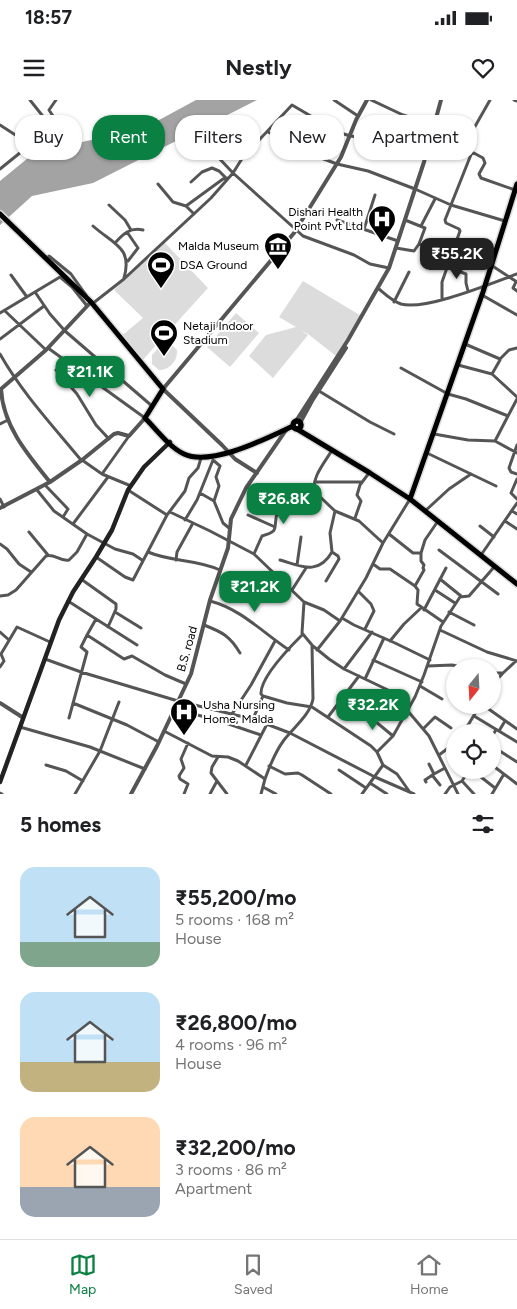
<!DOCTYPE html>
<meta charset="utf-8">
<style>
:root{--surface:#fff;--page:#f6f6f6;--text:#202124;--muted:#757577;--line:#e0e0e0;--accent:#0b8043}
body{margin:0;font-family:Figtree,sans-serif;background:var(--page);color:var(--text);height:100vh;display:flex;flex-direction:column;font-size:19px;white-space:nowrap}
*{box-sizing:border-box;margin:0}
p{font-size:16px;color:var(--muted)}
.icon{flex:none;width:28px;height:28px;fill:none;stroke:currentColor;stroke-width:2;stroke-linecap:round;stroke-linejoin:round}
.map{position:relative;height:694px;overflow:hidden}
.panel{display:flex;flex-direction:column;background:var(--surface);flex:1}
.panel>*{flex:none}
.banner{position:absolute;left:15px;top:15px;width:488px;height:45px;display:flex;gap:10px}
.needle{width:32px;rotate:198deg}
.tools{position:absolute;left:446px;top:559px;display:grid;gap:10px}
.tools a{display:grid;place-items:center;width:55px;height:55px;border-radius:50%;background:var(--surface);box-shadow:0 1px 4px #0004;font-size:25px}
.price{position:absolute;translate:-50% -42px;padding:0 11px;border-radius:10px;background:var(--accent);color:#fff;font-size:16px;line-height:32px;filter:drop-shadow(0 1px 2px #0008)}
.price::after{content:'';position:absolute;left:50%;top:30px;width:15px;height:11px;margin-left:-8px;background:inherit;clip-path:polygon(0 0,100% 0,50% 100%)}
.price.active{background:#222;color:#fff}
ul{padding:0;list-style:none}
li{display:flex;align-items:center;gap:15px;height:125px;padding:0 20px}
li span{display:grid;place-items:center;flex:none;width:140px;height:100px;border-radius:15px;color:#555}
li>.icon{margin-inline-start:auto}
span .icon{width:60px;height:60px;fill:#fffc;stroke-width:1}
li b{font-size:21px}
h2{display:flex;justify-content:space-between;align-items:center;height:60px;padding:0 20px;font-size:21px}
.pill{padding:0 18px;border-radius:20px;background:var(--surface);box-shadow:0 1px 4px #0004;font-size:18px;line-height:45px}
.pill.active{background:var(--accent);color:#fff}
.status{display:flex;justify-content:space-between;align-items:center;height:35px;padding:0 25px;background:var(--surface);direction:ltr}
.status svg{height:14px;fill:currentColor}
header{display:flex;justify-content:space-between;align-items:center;height:65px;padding:0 20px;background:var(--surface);font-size:22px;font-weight:700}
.tabs{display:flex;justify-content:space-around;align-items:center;height:70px;border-top:1px solid var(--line);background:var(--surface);font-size:14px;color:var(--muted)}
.tabs a{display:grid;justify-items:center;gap:2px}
.tabs .active{color:var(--accent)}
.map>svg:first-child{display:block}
.green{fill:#dcdcdc}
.water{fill:#a3a3a3}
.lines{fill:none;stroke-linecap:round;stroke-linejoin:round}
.primary-casing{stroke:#dbdbdb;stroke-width:8}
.motorway-casing{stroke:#dbdbdb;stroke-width:8}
.minor{stroke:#555;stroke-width:3}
.tertiary{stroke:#555;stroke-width:4}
.secondary{stroke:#222;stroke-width:4.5}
.primary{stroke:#000;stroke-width:5}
.motorway{stroke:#000;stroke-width:5.5}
.labels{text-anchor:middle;stroke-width:4;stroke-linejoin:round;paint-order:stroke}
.poi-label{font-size:12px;fill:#000;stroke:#fff;text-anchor:start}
.street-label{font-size:12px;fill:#000;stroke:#fff}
</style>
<div class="status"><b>18:57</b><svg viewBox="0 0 49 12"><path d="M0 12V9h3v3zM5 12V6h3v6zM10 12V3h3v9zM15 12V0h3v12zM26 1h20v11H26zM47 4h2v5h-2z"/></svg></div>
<header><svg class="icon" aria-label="menu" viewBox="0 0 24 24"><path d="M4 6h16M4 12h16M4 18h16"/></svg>Nestly<svg class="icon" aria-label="heart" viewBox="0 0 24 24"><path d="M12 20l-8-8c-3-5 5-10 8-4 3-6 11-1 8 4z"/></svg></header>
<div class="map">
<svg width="517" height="694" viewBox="0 0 517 694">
<rect width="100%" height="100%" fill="#fff"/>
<path class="green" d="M165,143L208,188L140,263L119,238L143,218L114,190Z
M303,181L363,217L336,256L308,234L300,230L308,235L273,278L249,256L266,235L296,227L279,217Z
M236,213L259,233L230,267L207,247Z
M170,243L177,250C178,261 169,270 159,270L152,264V255L162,244Z"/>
<path class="water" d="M196,0H257L93,83L32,96L0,125V81L28,58L86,41L137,32Z"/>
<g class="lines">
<g class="primary-casing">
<path id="primary" d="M0,114L91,202L163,289L145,318C156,329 169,347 184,354C211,367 267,338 293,326
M297,329L370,373L410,399L517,484
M410,399L483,192L517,84"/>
</g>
<g class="motorway-casing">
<path id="motorway" d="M293 325a4 4 0 1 1 8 0a4 4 0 1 1-8 0Z"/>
</g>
<path class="minor" d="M30,0L49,24L55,19L49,10L56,0
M334,0L358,16
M371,0L403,15L434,25
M514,0L517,1
M0,25L17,36L26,48L0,69
M268,32L321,58L337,64L368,71L415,89L451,105L505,121
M201,39L233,73L303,136L354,155L370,164L389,168
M465,49L473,30L490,0
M191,82L202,72L212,68L219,71L226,78
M158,84L173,102L186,106L194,114
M109,105L125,120L131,130
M186,106L223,79L228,78
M337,120L398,141
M405,120L425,128L419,144
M93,126C113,144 133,147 124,178
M421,126L435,99
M364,129L375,95
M127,132L138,148L128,161
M115,143C123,134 130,127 143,130
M396,148L414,151L419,144L450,156
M49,156L71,174L86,195
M491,165L517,182
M447,167L466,174V183L468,191
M11,175L27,197
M516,182L513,188L517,191
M379,189C386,195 392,201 401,204C425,211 492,183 517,174
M35,192L50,214L65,231L152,306
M482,195L517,215
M442,199V182L460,131L459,129L446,123L445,120L472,52
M394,202L409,172
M92,204L124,179L211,98L233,73L243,57L292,5L338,32L350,36L383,40L406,37L429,42L447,43L472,52L483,58L485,63L479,74L481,78L515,90
M5,211L46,250
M0,213L60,177L72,187L87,206
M0,239L44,206
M465,244L500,259L509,250L517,248
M48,248L145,318
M0,254C22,293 53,326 81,360
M458,265L492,274L517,297
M401,268L448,294L466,299L508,316L495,341
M56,270L77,294L96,325L109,339
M492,274L500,260
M319,291L370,322L394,334
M508,316L517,299
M0,324L8,320
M434,334L468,340L495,341L517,353
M517,345L509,368L511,372L517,374
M332,350C326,361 310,379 315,392L335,411L359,421L383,443
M427,353L496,386
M82,360L102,374L131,386
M213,360L220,366L216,377L219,386L214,401
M102,374L129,336
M517,379L511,393L517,399
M315,382H362
M45,385L68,409L63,417
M37,390L54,411L87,434
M128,390L167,415
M200,393L214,401L223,423L229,428
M0,399L4,407
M425,411L449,389L471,374
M512,411L517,414
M170,412L210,431L254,454L304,502L302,533L312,545L313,599C310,615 294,627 284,640C275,652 270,665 265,679
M248,415L275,427
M355,418L361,401L357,395L360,385L369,373
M185,420L197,400L213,360
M505,421L517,429
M73,424L108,377
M480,426L494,437
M29,432L48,455
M389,434L413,453H421L425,440L438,421
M0,444L7,449L19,464L31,472
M439,450L498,494
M148,452C171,462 197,459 220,470
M254,454L262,436C280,431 273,429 277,413L286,410L287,408L285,390
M481,455L517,403
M96,457L125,477L133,480L167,415L185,391L189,378L198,368L201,358
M176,460L177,452L193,423
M280,460C301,466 318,476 332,452L330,433L335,411
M373,464L380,469H390L415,486L418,490L417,504L443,522
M297,465L301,437
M81,479L116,504V509L108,527
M440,479L461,496
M326,481L339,459L338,456L332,452
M415,486L424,470L423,468L424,465L421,461V453
M292,490L306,468
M435,490L455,503
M358,491L371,504L374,511L365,529
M0,496L8,495L16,490L46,456C54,453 60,462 69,460L77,452L87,434L115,449L133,454L142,460
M68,501L96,519L87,535L124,559L132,556L165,575L186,584
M210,501C241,509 262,532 289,550
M304,502L324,510L340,521
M424,510L446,468
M115,512L141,528
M449,512L474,525
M342,518L354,525L395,543L430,560
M96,519L137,545
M204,525C222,532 230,536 240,553
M440,530L487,552L517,561
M0,532L9,540
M302,535C291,546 260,578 261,594L263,596L253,619L290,633L375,677L414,694
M390,541L404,524L421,508
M313,546L329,559L344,569L388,590L396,597L429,636L458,694
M317,550L340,521L366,478L383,443L410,399
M45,559L81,572L178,601L252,619
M373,560L422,582
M428,566L452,565L467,568
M0,567L4,561L1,554L17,527L50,542
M344,569L372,532
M492,573H503L516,561
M365,579L384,538
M492,585L503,573
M420,586L442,599
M263,596L287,603L312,607L371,646L377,652L383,665L362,694
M73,603L127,625L159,642
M483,605L517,629
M174,609L217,620L261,635
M364,612L393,636
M232,614L251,585L275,541
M474,616L517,642
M328,617L359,576
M69,618L87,552L81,547L87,535
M20,627L90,647L145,669
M423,629L435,617L451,628
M467,629L472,632
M164,631L212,656L228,657L238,661L265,679L261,694
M499,631L505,621
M464,632L480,605
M492,636L496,630
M492,646L517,662
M377,652L393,636L415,597L424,575L441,526L460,497L469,496L495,466
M439,655L455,643
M218,657L212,667L211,673L227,694
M429,664L434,674L445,668
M46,665L66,671L83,681
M246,665L267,624
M383,665L397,674L409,691
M492,665L517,684
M269,666L285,674L298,673L302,675L331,694
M339,670L366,688
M472,670L495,688
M432,675L440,685
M462,681L469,670
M426,682L425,680L434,674
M370,683L387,694
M263,687L276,694
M0,693L2,694
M75,694L100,651L119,602
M184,694L188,684L180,679L179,676L184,668L181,659L188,643
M210,694L217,681
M445,694L450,687L462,681L474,694
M492,694L504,674"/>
<path class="tertiary" d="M296,321L348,240L389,168L424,62L441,0
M300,323L312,301L346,248
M257,373L235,359L222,345L163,289L294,133L341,57L356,20L367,0
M50,382L82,360L114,334L118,333L129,336L145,318
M0,408L50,382C28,355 3,326 1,289L46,250L91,202
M0,603L22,617
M131,694L157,646L191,574L210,500L228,448L231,419L246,388L286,330"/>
<path class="secondary" d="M0,682L59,520L73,492L96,457L112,430L128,390L144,367L170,342"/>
<use href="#primary" class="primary"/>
<use href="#motorway" class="motorway"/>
</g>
<defs>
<g id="hospital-pin" transform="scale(1.4375)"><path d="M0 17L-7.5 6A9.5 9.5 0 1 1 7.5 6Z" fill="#000" stroke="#fff"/><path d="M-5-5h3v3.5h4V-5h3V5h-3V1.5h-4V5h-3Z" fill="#fff"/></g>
<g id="museum-pin" transform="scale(1.4375)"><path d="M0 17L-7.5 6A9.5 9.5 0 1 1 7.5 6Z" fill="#000" stroke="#fff"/><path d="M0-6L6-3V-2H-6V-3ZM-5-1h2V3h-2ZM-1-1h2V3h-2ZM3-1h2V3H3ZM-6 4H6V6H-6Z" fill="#fff"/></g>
<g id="stadium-pin" transform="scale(1.4375)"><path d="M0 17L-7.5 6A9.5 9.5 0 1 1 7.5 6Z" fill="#000" stroke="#fff"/><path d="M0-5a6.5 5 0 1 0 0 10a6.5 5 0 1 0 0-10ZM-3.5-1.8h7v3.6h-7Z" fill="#fff"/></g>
</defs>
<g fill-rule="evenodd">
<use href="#hospital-pin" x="382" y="119"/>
<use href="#museum-pin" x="278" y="146"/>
<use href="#stadium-pin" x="161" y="165"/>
<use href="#stadium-pin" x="164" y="233"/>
<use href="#hospital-pin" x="184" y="612"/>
</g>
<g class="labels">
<g class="poi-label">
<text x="363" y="116" text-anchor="end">Dishari Health<tspan x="363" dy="14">Point Pvt Ltd</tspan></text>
<text x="259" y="150" text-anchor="end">Malda Museum</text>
<text x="180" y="169">DSA Ground</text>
<text x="183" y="230">Netaji Indoor<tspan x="183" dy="14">Stadium</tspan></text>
<text x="203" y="609">Usha Nursing<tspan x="203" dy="14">Home, Malda</tspan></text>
</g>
<g class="street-label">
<text transform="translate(187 549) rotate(-74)" y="4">B.S. road</text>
</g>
</g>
</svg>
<div class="tools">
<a><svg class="needle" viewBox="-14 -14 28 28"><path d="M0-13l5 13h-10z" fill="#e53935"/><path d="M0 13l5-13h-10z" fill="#757577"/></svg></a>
<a><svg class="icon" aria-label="locate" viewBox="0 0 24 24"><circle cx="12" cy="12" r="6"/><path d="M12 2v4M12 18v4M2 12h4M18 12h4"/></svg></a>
</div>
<b class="price active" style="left:457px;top:180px">₹55.2K</b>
<b class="price" style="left:90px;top:298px">₹21.1K</b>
<b class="price" style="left:284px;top:425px">₹26.8K</b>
<b class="price" style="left:255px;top:513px">₹21.2K</b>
<b class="price" style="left:373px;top:631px">₹32.2K</b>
<div class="banner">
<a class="pill">Buy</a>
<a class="pill active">Rent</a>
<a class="pill">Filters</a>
<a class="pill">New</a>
<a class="pill">Apartment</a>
</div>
</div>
<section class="panel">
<h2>5 homes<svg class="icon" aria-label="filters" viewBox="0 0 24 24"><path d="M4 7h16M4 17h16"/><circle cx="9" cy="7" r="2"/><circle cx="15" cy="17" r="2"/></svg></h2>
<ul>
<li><span style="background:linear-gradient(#bfe0f5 75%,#7fa58c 0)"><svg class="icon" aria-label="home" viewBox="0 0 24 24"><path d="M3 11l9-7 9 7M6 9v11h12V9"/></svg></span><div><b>₹55,200/mo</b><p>5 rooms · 168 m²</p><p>House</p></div></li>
<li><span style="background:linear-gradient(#bfe0f5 70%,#c2b280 0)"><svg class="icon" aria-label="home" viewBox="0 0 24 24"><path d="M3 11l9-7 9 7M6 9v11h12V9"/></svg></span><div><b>₹26,800/mo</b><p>4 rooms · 96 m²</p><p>House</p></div></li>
<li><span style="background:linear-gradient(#ffd9b3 70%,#9aa5b1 0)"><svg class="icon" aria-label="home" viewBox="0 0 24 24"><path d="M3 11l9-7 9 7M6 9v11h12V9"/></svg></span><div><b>₹32,200/mo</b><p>3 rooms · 86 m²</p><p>Apartment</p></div></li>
</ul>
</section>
<nav class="tabs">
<a class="active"><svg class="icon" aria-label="map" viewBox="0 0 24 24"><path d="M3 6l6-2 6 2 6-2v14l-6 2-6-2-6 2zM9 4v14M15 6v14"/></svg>Map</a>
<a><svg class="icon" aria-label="saved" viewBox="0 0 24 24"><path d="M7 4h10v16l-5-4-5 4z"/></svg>Saved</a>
<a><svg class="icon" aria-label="home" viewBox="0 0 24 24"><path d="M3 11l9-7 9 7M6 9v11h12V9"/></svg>Home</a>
</nav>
